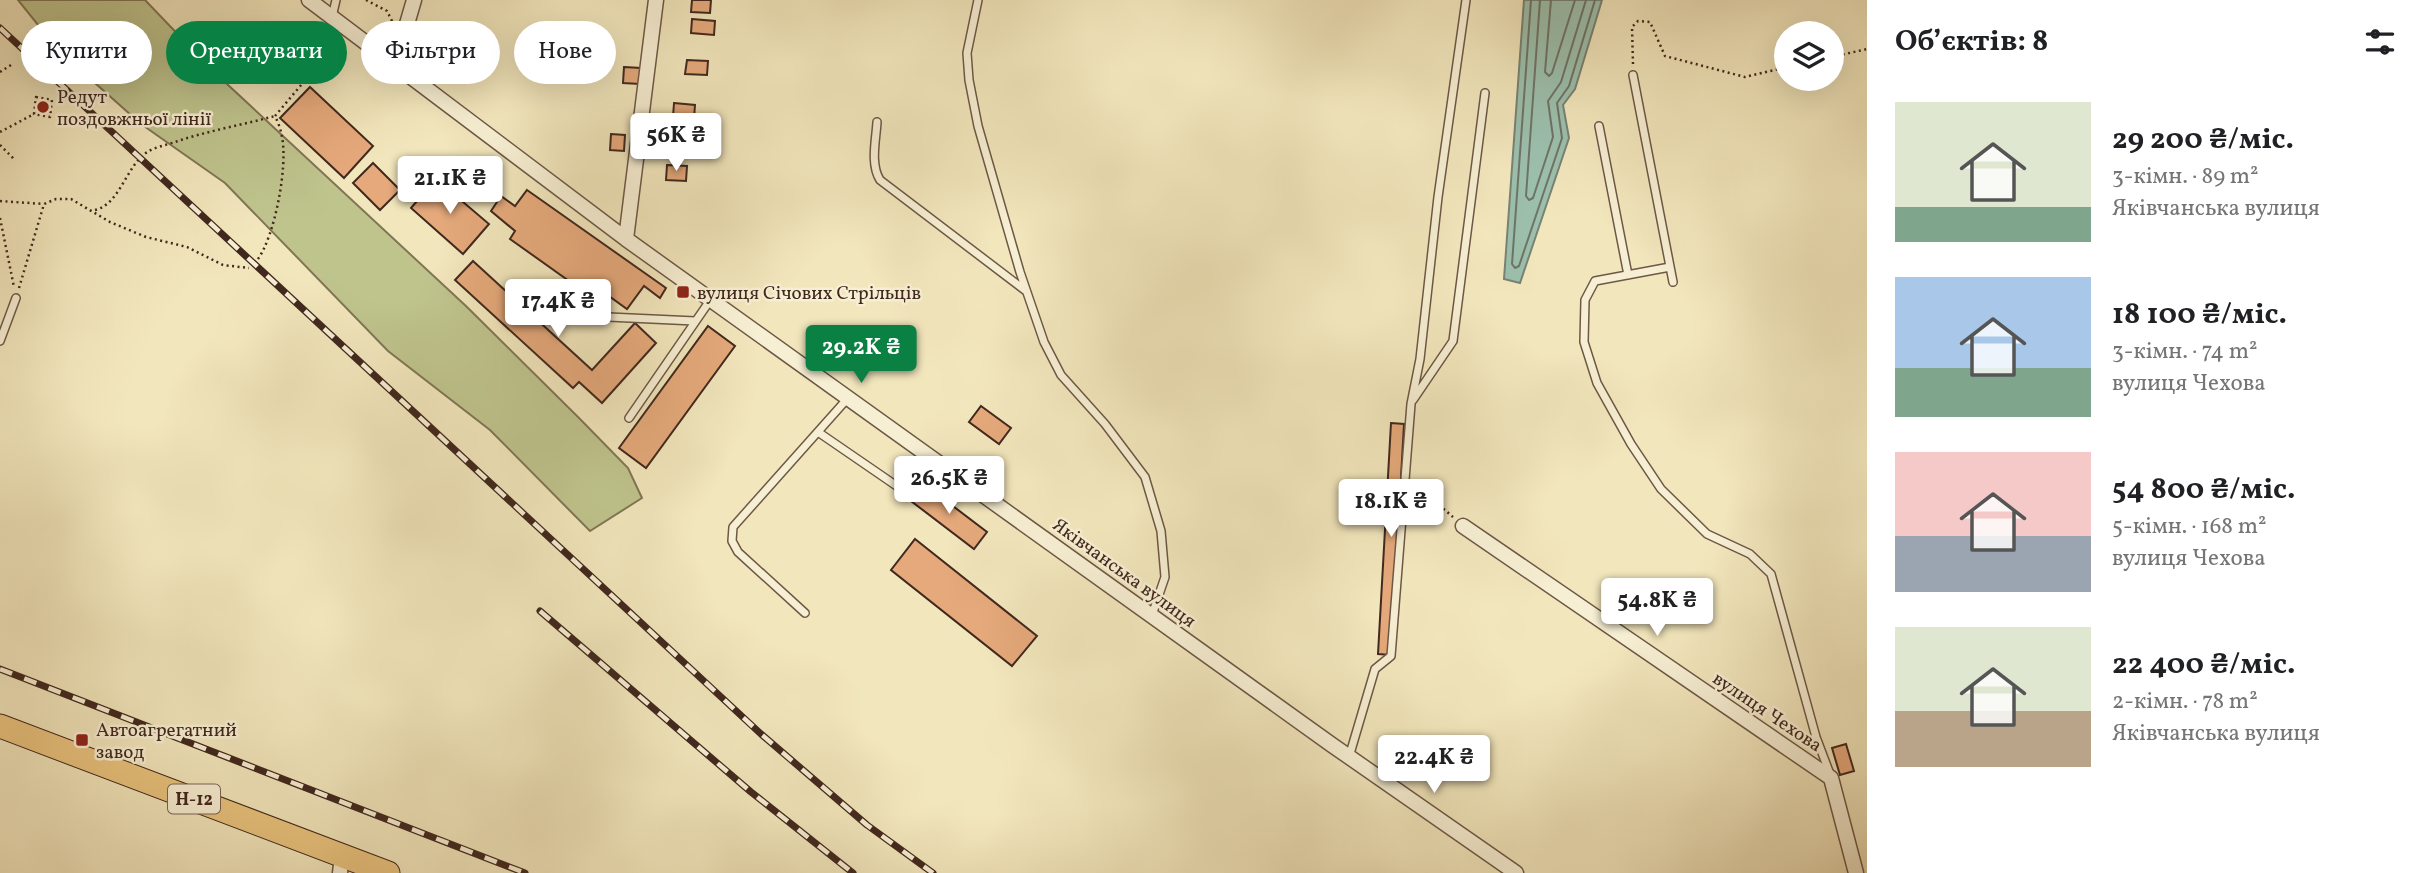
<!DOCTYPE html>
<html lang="uk">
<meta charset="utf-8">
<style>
:root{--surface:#fff;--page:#f2f2f2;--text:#202124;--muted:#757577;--accent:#0b8043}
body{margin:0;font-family:Vollkorn,serif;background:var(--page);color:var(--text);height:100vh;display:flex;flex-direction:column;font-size:26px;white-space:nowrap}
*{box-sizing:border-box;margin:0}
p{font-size:23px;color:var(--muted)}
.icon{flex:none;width:38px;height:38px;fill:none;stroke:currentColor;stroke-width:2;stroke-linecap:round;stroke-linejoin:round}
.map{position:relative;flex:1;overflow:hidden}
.drawer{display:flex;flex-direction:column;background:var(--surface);width:560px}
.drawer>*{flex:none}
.guide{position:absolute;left:21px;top:21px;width:665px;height:63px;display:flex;gap:14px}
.controls{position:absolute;left:1774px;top:21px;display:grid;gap:14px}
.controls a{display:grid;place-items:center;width:70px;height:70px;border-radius:50%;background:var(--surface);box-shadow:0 7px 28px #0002;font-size:35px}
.price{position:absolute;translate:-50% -60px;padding:0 16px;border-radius:7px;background:#fff;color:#222;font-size:23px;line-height:46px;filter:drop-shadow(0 2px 4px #0008)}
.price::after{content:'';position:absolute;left:50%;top:42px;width:21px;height:16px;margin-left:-10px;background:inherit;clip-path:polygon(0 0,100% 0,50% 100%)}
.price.active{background:var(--accent);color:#fff}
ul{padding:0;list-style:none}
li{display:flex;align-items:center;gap:21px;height:175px;padding:0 28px}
li span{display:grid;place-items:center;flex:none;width:196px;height:140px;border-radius:0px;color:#555}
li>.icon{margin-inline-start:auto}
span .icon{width:84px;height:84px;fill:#fffc;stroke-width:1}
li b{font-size:30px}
h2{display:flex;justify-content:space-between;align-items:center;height:84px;padding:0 28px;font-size:30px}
.pill{padding:0 24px;border-radius:32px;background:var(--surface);box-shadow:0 7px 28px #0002;font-size:24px;line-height:63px}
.pill.active{background:var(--accent);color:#fff}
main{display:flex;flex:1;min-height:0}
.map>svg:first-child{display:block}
.green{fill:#bfc48d;stroke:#807656;stroke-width:2}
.water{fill:#9cc0ad;stroke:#788374;stroke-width:2}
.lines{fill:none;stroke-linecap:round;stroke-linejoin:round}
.shore{stroke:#6e7466;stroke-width:2}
.building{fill:#e5a97b;stroke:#41281e;stroke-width:2}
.lane-casing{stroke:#6d5846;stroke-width:10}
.street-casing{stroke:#6d5846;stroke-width:17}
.primary-casing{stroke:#41281e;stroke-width:25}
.path{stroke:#41281e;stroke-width:2.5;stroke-dasharray:2 3.5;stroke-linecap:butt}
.lane{stroke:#f7efd3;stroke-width:7}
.street{stroke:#f7efd3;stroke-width:14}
.primary{stroke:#e9c37e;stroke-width:23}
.rail-casing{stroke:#41281e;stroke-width:7}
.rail{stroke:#f7efd3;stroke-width:4.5;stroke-dasharray:13;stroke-linecap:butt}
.poi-dot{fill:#8f2418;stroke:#f7efd3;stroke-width:2.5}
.labels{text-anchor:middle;stroke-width:5;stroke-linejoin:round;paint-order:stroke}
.shield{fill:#f7efd3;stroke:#786454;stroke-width:2}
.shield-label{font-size:18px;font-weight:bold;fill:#41281e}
.poi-label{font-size:19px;fill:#41281e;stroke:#f7efd3;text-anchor:start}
.street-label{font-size:19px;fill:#41281e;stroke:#f7efd3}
</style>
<main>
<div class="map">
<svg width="1867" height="873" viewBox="0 0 1867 873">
<rect width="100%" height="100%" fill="#f2e6bc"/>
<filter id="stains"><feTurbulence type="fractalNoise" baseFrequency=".00286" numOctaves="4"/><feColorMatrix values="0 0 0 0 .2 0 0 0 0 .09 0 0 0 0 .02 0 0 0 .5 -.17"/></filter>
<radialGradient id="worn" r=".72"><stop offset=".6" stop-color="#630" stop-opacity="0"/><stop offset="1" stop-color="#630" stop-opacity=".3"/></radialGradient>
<path class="green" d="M18,0H145L213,71L467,307L579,418L628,468L642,498L590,531L490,430L388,351L225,183L141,124L59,51Z"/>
<path class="water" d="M1524,0H1602L1575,89L1563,105L1569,138L1520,283L1504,279Z"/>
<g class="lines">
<path class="shore" d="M1531,0L1512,264L1515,268L1519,266L1562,138L1557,103L1569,86L1595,0
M1540,0L1526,196L1529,200L1533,198L1553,137L1548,101L1561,82L1586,0
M1551,0L1545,72L1549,76L1552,73L1575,0"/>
</g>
<path class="building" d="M692,0H711L710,13L691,12Z
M692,19L715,21L714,35L691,33Z
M687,60L708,61L707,75L685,74Z
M624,67L641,68L640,84L623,83Z
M310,87L373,146L344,178L280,118Z
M674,103L695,105L693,132L672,131Z
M611,134L625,135L624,151L610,150Z
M373,163L400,190L380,210L353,183Z
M667,165L687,166L686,181L666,180Z
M436,179L489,224L463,254L411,208Z
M527,190L666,288L660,298L644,286L627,309L606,294L600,303L510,239L515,231L491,211L501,196L515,206Z
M473,261L592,370L635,323L656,343L602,403L579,382L573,388L455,280Z
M708,326L735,346L646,468L619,448Z
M981,406L1011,428L999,444L969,422Z
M1391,423L1404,424L1391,655L1378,654Z
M924,484L987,532L974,549L911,501Z
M915,539L1037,636L1012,666L891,570Z
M1846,744L1854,771L1840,775L1832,748Z"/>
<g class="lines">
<g class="lane-casing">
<path id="lane" d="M978,0L967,53L969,80L978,126L1020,272L1044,342L1061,375L1105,424L1145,477L1161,531L1165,577L1152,615
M332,17L336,0
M1633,75L1673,282
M877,122C876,140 870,164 880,180L1026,291
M1599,126L1628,275
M1670,267L1595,281L1585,300L1584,342L1597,383L1631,444L1661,489L1707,534L1750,554L1771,574L1816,737L1830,774
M556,294L587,316L695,321
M0,341L16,298
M1413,400L1453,341L1485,93
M629,418L711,299
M818,432L904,491
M805,613L738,552L732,541L733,527L848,398
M1349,757L1375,669L1391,656L1411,404L1420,359L1438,197L1466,0"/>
</g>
<g class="street-casing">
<path id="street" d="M309,0L626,239L1332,745L1516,873
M395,65L414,0
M626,239L656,0
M1463,526L1831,778L1856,873
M340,873L342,856"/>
</g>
<g class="primary-casing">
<path id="primary" d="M0,726L388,873"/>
</g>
<path class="path" d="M366,0L387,11L393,23
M1832,57L1867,49
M1633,64L1632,27L1638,21L1650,22L1665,56L1745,77L1787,67
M0,72L11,65
M36,97L52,100L50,117L34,114Z
M0,132L34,114
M0,145L14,159
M0,201L44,204
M95,210C121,204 126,164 149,151C156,147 166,145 175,142C207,131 242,125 275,116
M0,218L14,287
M258,259C275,235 288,166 282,137C281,130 278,122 275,116L339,40
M19,288L44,204L56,199H71L110,222L146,237L187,247L223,265L249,268
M1414,497L1432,499L1453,517"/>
<use href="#lane" class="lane"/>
<use href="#street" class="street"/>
<use href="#primary" class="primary"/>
<g class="rail-casing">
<path id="rail" d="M0,28L761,734L867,825L933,873
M540,611L751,792L853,873
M0,669L525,873"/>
</g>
<use href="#rail" class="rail"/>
</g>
<g class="poi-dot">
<circle cx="43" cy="107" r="7"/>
<rect x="676" y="285" width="14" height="14" rx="3.5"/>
<rect x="75" y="733" width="14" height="14" rx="3.5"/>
</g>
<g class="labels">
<rect class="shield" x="168" y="784.5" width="52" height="29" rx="5"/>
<g class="shield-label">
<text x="194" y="805">Н-12</text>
</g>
<g class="poi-label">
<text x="57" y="103">Редут<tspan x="57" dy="22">поздовжньої лінії</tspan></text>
<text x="697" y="299">вулиця Січових Стрільців</text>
<text x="96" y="736">Автоагрегатний<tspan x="96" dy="22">завод</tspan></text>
</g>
<g class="street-label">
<text transform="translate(1125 572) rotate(36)" y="7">Яківчанська вулиця</text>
<text transform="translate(1768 711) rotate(34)" y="7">вулиця Чехова</text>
</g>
</g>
<rect width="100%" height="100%" filter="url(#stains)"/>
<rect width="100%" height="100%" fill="url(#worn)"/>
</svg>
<div class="controls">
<a><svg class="icon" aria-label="layers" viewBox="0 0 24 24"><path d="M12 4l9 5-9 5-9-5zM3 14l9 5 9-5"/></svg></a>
</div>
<b class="price" style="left:676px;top:173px">56K ₴</b>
<b class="price" style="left:450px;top:216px">21.1K ₴</b>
<b class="price" style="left:558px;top:339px">17.4K ₴</b>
<b class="price active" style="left:861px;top:385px">29.2K ₴</b>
<b class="price" style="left:949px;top:516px">26.5K ₴</b>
<b class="price" style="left:1391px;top:539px">18.1K ₴</b>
<b class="price" style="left:1657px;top:638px">54.8K ₴</b>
<b class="price" style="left:1434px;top:795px">22.4K ₴</b>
<div class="guide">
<a class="pill">Купити</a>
<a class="pill active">Орендувати</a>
<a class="pill">Фільтри</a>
<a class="pill">Нове</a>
</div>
</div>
<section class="drawer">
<h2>Об’єктів: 8<svg class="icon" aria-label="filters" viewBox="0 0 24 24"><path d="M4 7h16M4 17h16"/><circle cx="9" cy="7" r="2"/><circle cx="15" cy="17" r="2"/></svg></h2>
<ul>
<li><span style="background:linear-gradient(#dfe7d0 75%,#7fa58c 0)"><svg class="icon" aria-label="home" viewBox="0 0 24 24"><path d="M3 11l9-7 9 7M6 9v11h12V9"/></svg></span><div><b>29 200 ₴/міс.</b><p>3-кімн. · 89 m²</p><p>Яківчанська вулиця</p></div></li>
<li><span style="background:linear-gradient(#a9c7e8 65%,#7fa58c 0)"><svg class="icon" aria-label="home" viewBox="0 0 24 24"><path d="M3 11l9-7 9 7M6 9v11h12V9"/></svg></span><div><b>18 100 ₴/міс.</b><p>3-кімн. · 74 m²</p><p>вулиця Чехова</p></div></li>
<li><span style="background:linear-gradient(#f6c9c9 60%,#9aa5b1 0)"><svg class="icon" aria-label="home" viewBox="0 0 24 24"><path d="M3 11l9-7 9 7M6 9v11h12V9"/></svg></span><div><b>54 800 ₴/міс.</b><p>5-кімн. · 168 m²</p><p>вулиця Чехова</p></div></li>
<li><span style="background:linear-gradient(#dfe7d0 60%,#b9a48a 0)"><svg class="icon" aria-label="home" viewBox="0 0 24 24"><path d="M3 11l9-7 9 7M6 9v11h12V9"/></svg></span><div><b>22 400 ₴/міс.</b><p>2-кімн. · 78 m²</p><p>Яківчанська вулиця</p></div></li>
</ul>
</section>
</main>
